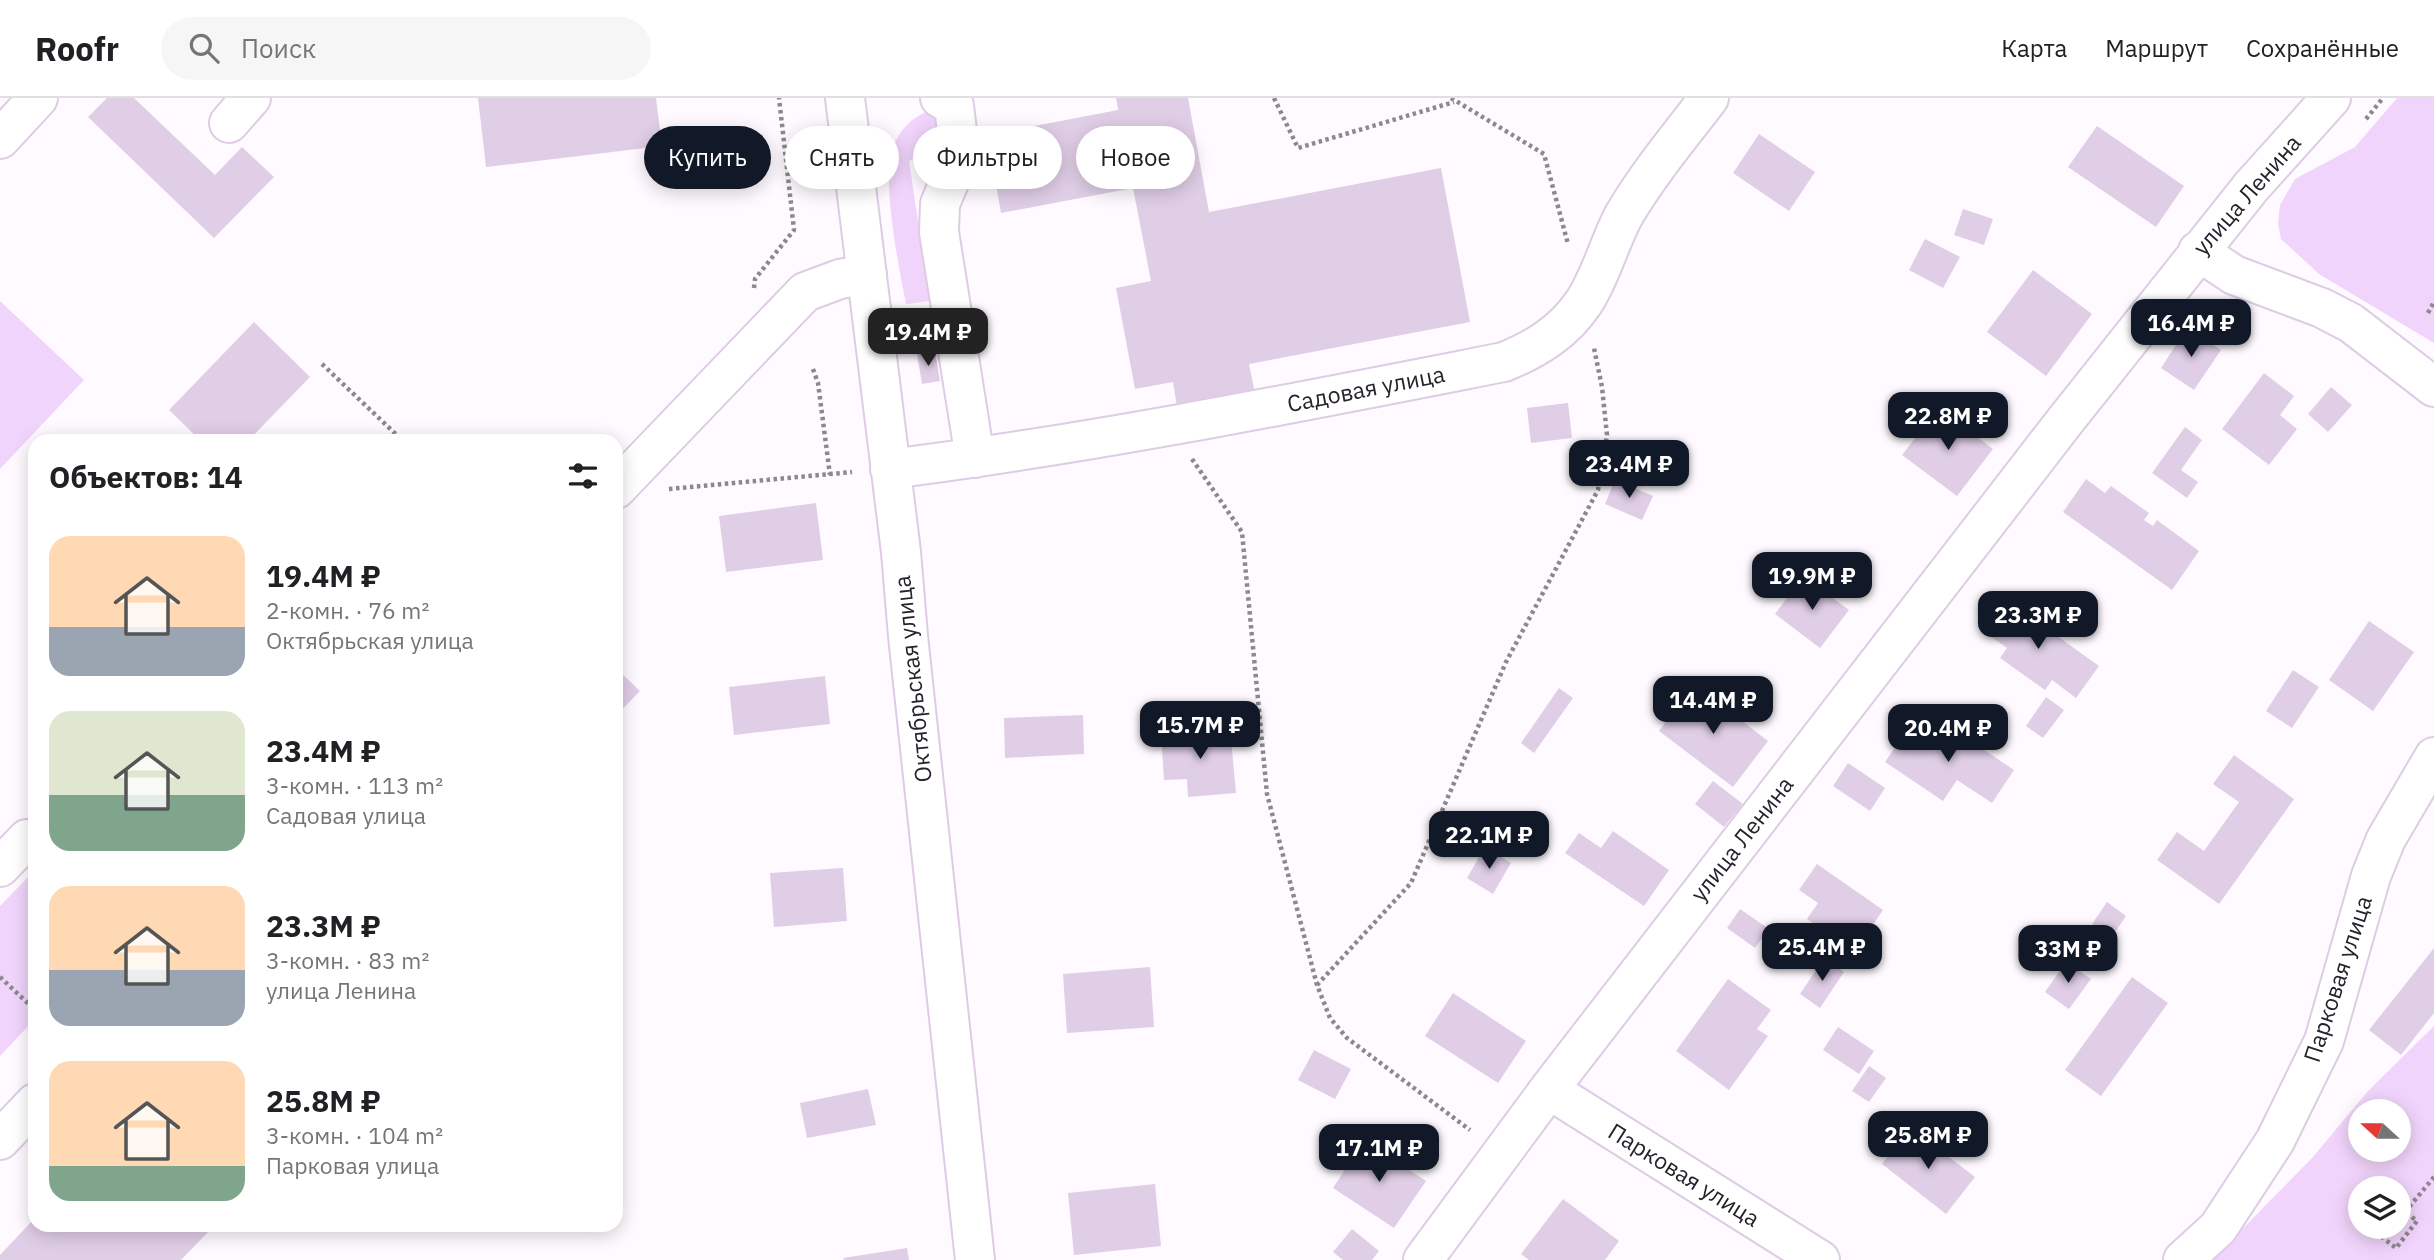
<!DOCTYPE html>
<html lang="ru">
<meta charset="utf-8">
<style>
:root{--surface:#fff;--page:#f6f6f6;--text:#202124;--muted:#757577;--line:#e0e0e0;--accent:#111827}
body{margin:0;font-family:"IBM Plex Sans",sans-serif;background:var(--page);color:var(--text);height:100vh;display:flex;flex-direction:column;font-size:26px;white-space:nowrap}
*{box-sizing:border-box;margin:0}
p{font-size:23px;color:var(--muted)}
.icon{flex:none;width:38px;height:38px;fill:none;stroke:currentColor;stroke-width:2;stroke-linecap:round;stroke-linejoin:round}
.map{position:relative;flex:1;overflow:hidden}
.sheet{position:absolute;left:28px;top:336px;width:595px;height:798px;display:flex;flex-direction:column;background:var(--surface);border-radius:21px;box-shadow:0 4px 18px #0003}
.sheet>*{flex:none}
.guide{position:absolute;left:644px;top:28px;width:665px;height:63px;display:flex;gap:14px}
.needle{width:46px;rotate:291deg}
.buttons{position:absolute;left:2348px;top:1001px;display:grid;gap:14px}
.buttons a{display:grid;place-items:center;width:63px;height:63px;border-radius:50%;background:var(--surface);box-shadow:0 4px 18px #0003;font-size:35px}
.price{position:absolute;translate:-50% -60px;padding:0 16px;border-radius:14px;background:var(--accent);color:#fff;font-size:23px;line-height:46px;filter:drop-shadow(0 2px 4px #0008)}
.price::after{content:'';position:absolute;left:50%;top:42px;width:21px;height:16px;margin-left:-10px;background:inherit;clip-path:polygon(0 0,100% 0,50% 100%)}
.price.on{background:#222;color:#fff}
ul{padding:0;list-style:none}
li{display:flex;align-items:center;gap:21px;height:175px;padding:0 21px}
li span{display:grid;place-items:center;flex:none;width:196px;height:140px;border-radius:21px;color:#555}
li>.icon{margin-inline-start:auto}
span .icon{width:84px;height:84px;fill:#fffc;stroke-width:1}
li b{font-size:30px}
h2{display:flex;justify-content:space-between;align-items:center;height:84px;padding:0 21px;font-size:30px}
.chip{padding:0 24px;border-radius:32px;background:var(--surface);box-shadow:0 4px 18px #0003;font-size:24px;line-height:63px}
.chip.on{background:var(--accent);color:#fff}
header{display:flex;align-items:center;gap:42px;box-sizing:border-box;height:98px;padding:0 35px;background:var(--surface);border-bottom:2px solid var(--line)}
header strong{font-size:33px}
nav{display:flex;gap:38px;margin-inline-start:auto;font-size:24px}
.search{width:490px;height:63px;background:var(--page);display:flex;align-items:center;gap:18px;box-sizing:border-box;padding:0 24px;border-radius:38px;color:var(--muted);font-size:26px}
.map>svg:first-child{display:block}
.green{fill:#f1d4fb;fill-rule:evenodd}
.building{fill:#e0cee6}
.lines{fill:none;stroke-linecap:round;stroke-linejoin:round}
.minor-casing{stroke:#decce4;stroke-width:42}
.path{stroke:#8d888f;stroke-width:4.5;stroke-dasharray:3.5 3.5;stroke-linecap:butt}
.minor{stroke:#fff;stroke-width:38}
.labels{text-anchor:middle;stroke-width:5;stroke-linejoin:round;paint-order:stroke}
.street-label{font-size:23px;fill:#27212a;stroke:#fff}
</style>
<header>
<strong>Roofr</strong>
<div class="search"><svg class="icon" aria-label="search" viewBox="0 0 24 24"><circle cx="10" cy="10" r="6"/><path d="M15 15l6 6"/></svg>Поиск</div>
<nav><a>Карта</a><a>Маршрут</a><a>Сохранённые</a></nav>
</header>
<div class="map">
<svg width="2434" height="1162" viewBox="0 0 2434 1162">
<rect width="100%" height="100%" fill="#fefaff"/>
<path class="green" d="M2397,0H2434V245L2319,176L2281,141L2278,125L2280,107L2295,81L2355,49Z
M935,11L945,48L909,63L930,203L906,206C899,169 881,84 893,50C900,30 915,16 935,11Z
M0,203L84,282L0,371Z
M33,774L35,776V921L0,958V808Z
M2434,928V1162H2212L2312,1060L2368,993ZM2361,1013H2399V1052H2361ZM2361,1090H2399V1129H2361Z"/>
<path class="building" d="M107,0H134L215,77L242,49L274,79L214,140L88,19Z
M478,0H656L662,48L486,69Z
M1116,0H1188L1209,114L1441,70L1470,224L1249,266L1256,300L1178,315L1173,284L1135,291L1116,190L1151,183L1133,90L1001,115L987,37L1118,12Z
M2097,28L2184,88L2156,129L2068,69Z
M1759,36L1815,74L1789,113L1733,75Z
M1963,111L1993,121L1984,147L1954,137Z
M1925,141L1960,159L1943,190L1909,172Z
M2033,172L2092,216L2046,278L1987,234Z
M254,224L310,279L248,343H201L169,312Z
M2187,230L2221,252L2194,292L2161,270Z
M935,254L940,283L922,286L917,256Z
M2264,275L2294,298L2280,317L2297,331L2269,367L2222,331Z
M2331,289L2352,307L2328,334L2308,316Z
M1568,305L1572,340L1531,345L1527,310Z
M1939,309L1993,351L1957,398L1902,357Z
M2185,329L2202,342L2181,372L2198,384L2187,400L2152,375Z
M2086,381L2105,395L2111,388L2149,415L2144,422L2153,428L2157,422L2199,453L2172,492L2063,414Z
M1615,382L1653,398L1642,422L1605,406Z
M816,405L823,462L726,474L719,418Z
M1803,478L1849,512L1820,550L1775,516Z
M2004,500L2099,568L2076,600L2052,582L2045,592L2000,560L2007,550L1981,532Z
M2369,523L2414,554L2373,613L2329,582Z
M616,570L640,593L616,618Z
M2293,572L2319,589L2292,630L2266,613Z
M825,578L830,626L734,637L729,589Z
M1694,586L1768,643L1733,689L1659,633Z
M1559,590L1573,600L1534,655L1521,645Z
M2046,599L2064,612L2043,640L2026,628Z
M1083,617L1084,656L1005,660L1004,620Z
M1915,621L1955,648L1962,637L2014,672L1992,705L1957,682L1943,703L1885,664Z
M1230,630L1236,695L1188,699L1187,681L1164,682L1161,635Z
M2234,657L2294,701L2219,806L2157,762L2177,734L2204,753L2239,704L2213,686Z
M1848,665L1885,690L1870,713L1833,688Z
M1713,683L1743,706L1724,729L1695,706Z
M1613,733L1669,772L1644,808L1565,755L1579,735L1601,750Z
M1485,749L1511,765L1493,796L1467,780Z
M1817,766L1883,812L1866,837L1862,835L1851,851L1807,821L1818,805L1799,792Z
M843,770L847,823L774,829L770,775Z
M2107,804L2126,818L2111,840L2092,826Z
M1740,811L1769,831L1755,850L1727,830Z
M2434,850V915L2401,957L2369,932Z
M1824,860L1844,874L1820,910L1800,896Z
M2066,864L2091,881L2069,911L2045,894Z
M1150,869L1154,929L1067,935L1063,876Z
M2132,879L2168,905L2101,998L2065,972Z
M1728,881L1771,912L1757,931L1768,938L1729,992L1676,953Z
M1453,895L1526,943L1498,985L1425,938Z
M1838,929L1874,953L1859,976L1823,952Z
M1314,952L1351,971L1335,1001L1298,982Z
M1869,968L1886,980L1869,1004L1852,993Z
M868,991L876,1027L807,1040L800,1005Z
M1910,1029L1975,1079L1946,1116L1882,1066Z
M1364,1042L1426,1083L1394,1130L1333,1090Z
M1155,1086L1161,1148L1074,1157L1068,1095Z
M1563,1101L1619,1143L1605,1162H1529L1521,1156Z
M35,1120V1127L213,1129L181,1162H0V1157Z
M1352,1131L1379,1153L1372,1162H1343L1333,1154Z
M907,1150L909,1162H844L843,1160Z"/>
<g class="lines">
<g class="minor-casing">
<path id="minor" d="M845,0L901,454L908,538L975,1162
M940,0L954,8L960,58L940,106L939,134L975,360
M229,25L251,0
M0,41L38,0
M2198,153L2234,177L2322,210L2351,225L2434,289
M890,371C1096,345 1300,304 1504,264C1536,251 1564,234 1584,204C1601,178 1609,145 1624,117C1648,76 1680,38 1709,0
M616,391L805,194L840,181L867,176
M0,769L27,741L35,748
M1550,990L1567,1003L1820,1162
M0,1042L35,1005
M1423,1162L1550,990L2065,323L2251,89L2331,0
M2183,1162L2218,1130L2275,1043L2324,943L2371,778L2386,741L2434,659"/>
</g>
<path class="path" d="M1274,0L1298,50L1454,4
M1451,0L1544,56L1568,146
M2366,21L2383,0
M754,190L755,181L794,132L779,0
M2428,215L2434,204
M322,266L403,343
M813,271L818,285L830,377
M1192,361L1242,434L1267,696L1317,887L1330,920L1347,940L1470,1032
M669,391L852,374
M0,879L35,912
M1317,887L1411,785L1506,564L1598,392L1607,337L1602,289L1594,250
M2405,1114L2434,1079
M2375,1129L2373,1132L2396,1150L2417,1123L2399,1109"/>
<use href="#minor" class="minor"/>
</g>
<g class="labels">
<g class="street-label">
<text transform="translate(2247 97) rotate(-49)" y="8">улица Ленина</text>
<text transform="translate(1366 291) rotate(-11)" y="8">Садовая улица</text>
<text transform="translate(913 581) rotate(-96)" y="8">Октябрьская улица</text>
<text transform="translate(1742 741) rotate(-52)" y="8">улица Ленина</text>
<text transform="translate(2338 881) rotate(-72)" y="8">Парковая улица</text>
<text transform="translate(1684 1077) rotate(32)" y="8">Парковая улица</text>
</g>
</g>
</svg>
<div class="buttons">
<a><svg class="needle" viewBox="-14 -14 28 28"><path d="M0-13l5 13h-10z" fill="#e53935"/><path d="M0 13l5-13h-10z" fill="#757577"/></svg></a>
<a><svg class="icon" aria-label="layers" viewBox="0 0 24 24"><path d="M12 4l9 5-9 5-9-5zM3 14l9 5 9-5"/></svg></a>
</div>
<b class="price" style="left:2191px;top:261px">16.4M ₽</b>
<b class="price on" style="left:928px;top:270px">19.4M ₽</b>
<b class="price" style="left:1948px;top:354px">22.8M ₽</b>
<b class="price" style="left:1629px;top:402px">23.4M ₽</b>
<b class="price" style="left:1812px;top:514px">19.9M ₽</b>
<b class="price" style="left:2038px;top:553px">23.3M ₽</b>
<b class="price" style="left:1713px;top:638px">14.4M ₽</b>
<b class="price" style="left:1200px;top:663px">15.7M ₽</b>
<b class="price" style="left:1948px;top:666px">20.4M ₽</b>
<b class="price" style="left:1489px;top:773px">22.1M ₽</b>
<b class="price" style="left:1822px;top:885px">25.4M ₽</b>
<b class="price" style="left:2068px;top:887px">33M ₽</b>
<b class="price" style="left:1928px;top:1073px">25.8M ₽</b>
<b class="price" style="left:1379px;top:1086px">17.1M ₽</b>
<div class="guide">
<a class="chip on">Купить</a>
<a class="chip">Снять</a>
<a class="chip">Фильтры</a>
<a class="chip">Новое</a>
</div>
<section class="sheet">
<h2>Объектов: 14<svg class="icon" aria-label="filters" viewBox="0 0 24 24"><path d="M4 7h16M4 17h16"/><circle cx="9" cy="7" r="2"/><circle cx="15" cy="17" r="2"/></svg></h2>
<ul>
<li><span style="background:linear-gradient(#ffd9b3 65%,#9aa5b1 0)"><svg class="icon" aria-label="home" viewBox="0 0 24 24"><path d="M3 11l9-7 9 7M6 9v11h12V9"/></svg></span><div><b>19.4M ₽</b><p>2-комн. · 76 m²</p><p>Октябрьская улица</p></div></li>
<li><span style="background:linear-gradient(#dfe7d0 60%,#7fa58c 0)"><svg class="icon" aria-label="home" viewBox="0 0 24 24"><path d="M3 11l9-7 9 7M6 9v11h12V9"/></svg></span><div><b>23.4M ₽</b><p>3-комн. · 113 m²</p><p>Садовая улица</p></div></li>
<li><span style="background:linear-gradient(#ffd9b3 60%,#9aa5b1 0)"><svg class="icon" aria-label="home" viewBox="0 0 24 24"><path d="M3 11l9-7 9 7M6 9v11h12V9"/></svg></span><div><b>23.3M ₽</b><p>3-комн. · 83 m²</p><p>улица Ленина</p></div></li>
<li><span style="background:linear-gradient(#ffd9b3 75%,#7fa58c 0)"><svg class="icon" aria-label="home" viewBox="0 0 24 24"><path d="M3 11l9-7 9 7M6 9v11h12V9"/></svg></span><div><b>25.8M ₽</b><p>3-комн. · 104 m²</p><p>Парковая улица</p></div></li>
</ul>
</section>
</div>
